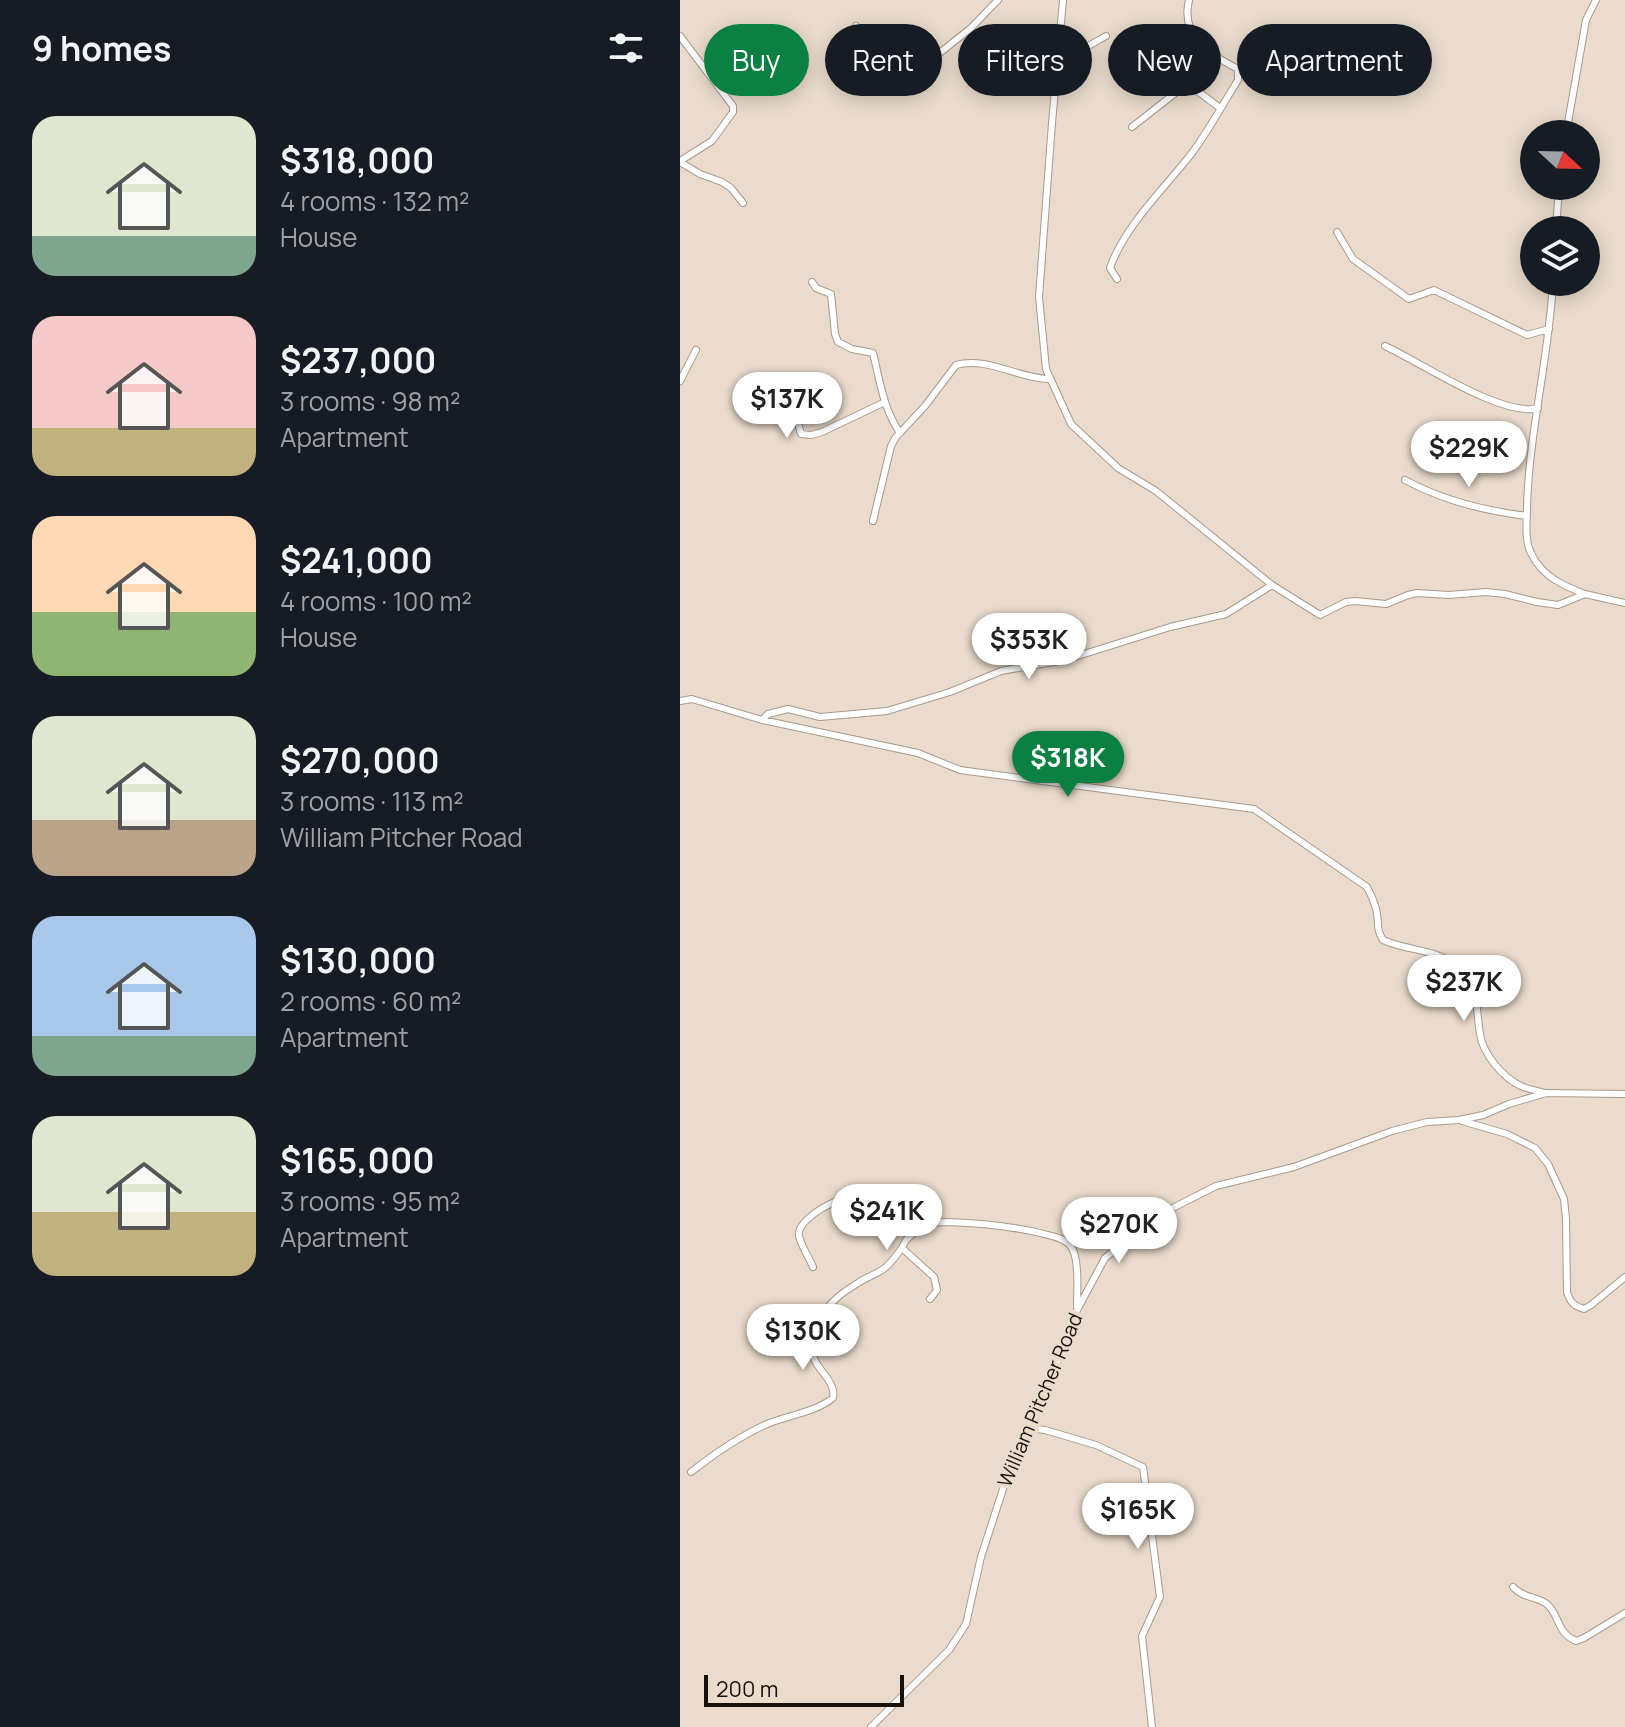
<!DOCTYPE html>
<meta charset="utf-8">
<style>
:root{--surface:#171b24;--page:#242831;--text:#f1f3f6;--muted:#9ea1a6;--accent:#0b8043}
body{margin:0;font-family:Manrope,sans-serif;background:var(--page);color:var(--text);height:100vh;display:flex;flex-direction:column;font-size:30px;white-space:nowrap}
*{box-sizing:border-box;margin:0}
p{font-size:26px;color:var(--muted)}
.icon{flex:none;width:44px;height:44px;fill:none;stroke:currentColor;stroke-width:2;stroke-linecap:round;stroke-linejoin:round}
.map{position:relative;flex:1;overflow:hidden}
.side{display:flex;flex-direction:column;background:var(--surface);width:680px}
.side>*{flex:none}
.top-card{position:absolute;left:24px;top:24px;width:760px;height:72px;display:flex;gap:16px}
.needle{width:52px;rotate:112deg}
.controls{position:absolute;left:840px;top:120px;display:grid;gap:16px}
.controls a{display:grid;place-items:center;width:80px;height:80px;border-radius:50%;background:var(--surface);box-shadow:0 4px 20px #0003;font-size:40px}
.scale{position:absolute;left:24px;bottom:20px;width:200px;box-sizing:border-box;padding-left:8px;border:4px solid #17120d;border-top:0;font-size:22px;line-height:28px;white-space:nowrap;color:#17120d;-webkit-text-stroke:6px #eadbcc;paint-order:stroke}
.price{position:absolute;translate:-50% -68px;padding:0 18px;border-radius:28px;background:#fff;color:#222;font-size:26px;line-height:52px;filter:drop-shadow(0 2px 4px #0008)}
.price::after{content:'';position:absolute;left:50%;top:48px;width:24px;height:18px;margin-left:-12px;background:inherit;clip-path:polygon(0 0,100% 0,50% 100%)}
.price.current{background:var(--accent);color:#fff}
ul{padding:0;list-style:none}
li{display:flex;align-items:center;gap:24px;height:200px;padding:0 32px}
li span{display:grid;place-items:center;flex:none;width:224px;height:160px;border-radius:24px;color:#555}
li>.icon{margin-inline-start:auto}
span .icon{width:96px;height:96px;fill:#fffc;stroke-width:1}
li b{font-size:34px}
h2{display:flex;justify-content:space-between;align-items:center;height:96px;padding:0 32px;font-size:34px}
.chip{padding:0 28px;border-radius:36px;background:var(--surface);box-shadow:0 4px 20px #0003;font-size:28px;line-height:72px}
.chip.current{background:var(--accent);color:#fff}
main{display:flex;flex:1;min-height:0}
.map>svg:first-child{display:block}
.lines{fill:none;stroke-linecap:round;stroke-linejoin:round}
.street-casing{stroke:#a89a8c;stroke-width:8}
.street{stroke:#fff;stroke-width:6}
.labels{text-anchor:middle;stroke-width:8;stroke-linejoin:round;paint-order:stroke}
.street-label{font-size:20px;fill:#17120d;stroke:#eadbcc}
</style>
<main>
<section class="side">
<h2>9 homes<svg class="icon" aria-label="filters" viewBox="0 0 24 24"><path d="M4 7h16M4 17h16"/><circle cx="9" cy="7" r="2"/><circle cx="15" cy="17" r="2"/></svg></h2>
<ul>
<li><span style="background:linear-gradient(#dfe7d0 75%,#7fa58c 0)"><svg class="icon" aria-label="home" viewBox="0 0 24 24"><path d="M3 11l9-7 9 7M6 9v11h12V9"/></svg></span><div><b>$318,000</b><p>4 rooms · 132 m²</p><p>House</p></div></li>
<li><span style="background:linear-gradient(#f6c9c9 70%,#c2b280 0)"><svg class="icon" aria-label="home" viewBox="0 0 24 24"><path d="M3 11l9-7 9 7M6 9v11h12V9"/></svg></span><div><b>$237,000</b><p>3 rooms · 98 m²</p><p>Apartment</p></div></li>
<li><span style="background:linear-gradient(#ffd9b3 60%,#8fb573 0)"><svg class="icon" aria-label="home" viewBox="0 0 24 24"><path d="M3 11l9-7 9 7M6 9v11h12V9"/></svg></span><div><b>$241,000</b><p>4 rooms · 100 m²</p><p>House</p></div></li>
<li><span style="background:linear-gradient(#dfe7d0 65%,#b9a48a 0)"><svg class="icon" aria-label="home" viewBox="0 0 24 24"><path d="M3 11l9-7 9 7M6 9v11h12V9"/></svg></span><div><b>$270,000</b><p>3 rooms · 113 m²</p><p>William Pitcher Road</p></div></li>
<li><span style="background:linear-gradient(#a9c7e8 75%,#7fa58c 0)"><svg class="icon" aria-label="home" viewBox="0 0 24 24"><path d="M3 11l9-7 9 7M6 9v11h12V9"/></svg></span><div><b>$130,000</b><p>2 rooms · 60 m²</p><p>Apartment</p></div></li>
<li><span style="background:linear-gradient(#dfe7d0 60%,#c2b280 0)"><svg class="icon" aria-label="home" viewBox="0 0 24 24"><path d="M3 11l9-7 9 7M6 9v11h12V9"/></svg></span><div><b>$165,000</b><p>3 rooms · 95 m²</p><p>Apartment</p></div></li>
</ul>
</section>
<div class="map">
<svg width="945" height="1727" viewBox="0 0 945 1727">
<rect width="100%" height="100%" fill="#eadbcc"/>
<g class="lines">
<g class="street-casing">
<path id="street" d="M383,0L372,123L359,297L366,369L391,424L438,468L476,491L592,585L640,615L666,602L675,601L706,604L728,595L737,593L769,595L806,592L825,594L857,602L878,605L905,594C884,586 863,577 852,555C844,541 847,523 847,507C849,432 869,358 873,282
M176,26L171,33L169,38L179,65L183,85L188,88L209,82L222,83L291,28L318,0
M0,36L53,106V112L32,141L0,161
M378,51C399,54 408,46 426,36
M452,127L503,87H512L540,108
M886,134L906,20L916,0
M0,162L20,174L42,182L51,188L63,203
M876,230L879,186
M657,232L673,259L729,299L754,290L847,335L869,329
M437,279L430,268C445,225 485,188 512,153C529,130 543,104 558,80V69C530,54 500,38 509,0
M132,282L136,288L151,294L155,334L158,342L172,349L193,353C200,381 203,408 220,433
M705,346C740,362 823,418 858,408
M0,381L16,350
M114,409L121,434L131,435L142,432L205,402
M725,480C762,500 806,511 847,516
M193,521L211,446L216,437L245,406L276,365C307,356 339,379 370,379
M905,594L945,603
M0,701L12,699L82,720L238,753L280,770L574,809L687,887C691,895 696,904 697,914C699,925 696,929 703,940C729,952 761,948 782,971C799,989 796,1011 800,1034C803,1054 823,1078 841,1086C848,1089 857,1091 865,1093
M82,720L88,714L108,709L140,717L207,711L270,692L321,671L385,660L490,627L546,614L592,585
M782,1121L827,1134L855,1148L868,1164L884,1199L886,1219L887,1292C890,1302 894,1306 904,1309L911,1305L945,1277
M244,1223L226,1240L222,1248L254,1277L257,1290L250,1299
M133,1267C129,1257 121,1246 119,1236C116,1222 150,1201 162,1200C182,1205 199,1220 220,1222C236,1225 253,1222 269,1222C298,1223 328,1226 356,1232C367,1235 383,1237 390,1245C400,1256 397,1292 397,1306
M349,1428L365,1430L416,1445L463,1467L480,1597L462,1636L472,1727
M11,1472C34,1454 60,1436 87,1424C108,1415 134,1413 153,1398C157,1379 131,1368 132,1348C135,1316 152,1298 178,1283C186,1277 198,1274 206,1267C212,1262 217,1254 222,1248
M833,1587C844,1599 858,1596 868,1605C880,1617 877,1633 896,1641L904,1638L945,1613
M191,1727L269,1650L286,1624L301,1557L335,1452L349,1428L368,1386L397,1310L425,1258L479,1215L536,1186L614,1167L712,1131L747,1122L779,1120L803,1115L829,1104L866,1093L945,1094"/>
</g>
<use href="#street" class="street"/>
</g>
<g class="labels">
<g class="street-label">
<text transform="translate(360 1400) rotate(-67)" y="7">William Pitcher Road</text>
</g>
</g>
</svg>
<div class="controls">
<a><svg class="needle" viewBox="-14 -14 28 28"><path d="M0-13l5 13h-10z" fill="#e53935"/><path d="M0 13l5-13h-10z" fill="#9ea1a6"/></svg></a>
<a><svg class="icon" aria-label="layers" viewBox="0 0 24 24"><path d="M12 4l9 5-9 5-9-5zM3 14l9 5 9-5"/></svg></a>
</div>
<div class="scale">200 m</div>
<b class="price" style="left:107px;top:440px">$137K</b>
<b class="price" style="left:789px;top:489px">$229K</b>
<b class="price" style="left:349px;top:681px">$353K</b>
<b class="price current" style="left:388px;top:799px">$318K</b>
<b class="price" style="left:784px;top:1023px">$237K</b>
<b class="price" style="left:207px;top:1252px">$241K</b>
<b class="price" style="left:439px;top:1265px">$270K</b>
<b class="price" style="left:123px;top:1372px">$130K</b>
<b class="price" style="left:458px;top:1551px">$165K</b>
<div class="top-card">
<a class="chip current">Buy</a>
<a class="chip">Rent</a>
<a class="chip">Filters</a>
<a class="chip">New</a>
<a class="chip">Apartment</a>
</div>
</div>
</main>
